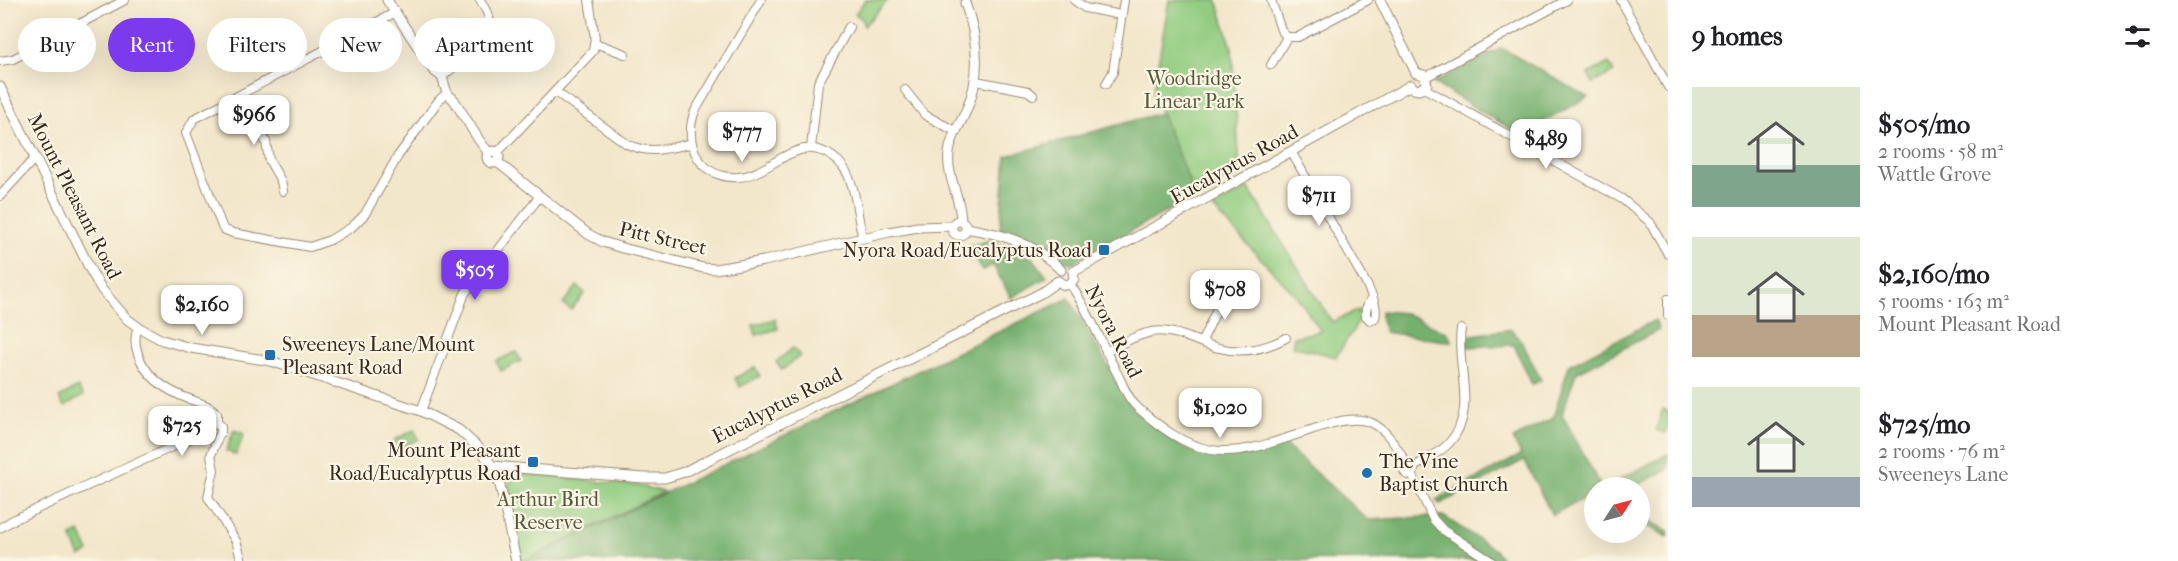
<!DOCTYPE html>
<meta charset="utf-8">
<style>
:root{--surface:#fff;--page:#f2f2f2;--text:#202124;--muted:#757577;--accent:#7c3aed}
body{margin:0;font-family:"IM FELL French Canon",serif;background:var(--page);color:var(--text);height:100vh;display:flex;flex-direction:column;font-size:22px;white-space:nowrap}
*{box-sizing:border-box;margin:0}
p{font-size:20px;color:var(--muted)}
.icon{flex:none;width:33px;height:33px;fill:none;stroke:currentColor;stroke-width:2;stroke-linecap:round;stroke-linejoin:round}
.map{position:relative;flex:1;overflow:hidden}
.details{display:flex;flex-direction:column;background:var(--surface);width:510px}
.details>*{flex:none}
.banner{position:absolute;left:18px;top:18px;width:570px;height:54px;display:flex;gap:12px}
.needle{width:39px;rotate:54deg}
.controls{position:absolute;left:1584px;top:477px;display:grid;gap:12px}
.controls a{display:grid;place-items:center;width:66px;height:66px;border-radius:50%;background:var(--surface);box-shadow:0 6px 24px #0002;font-size:30px}
.price{position:absolute;translate:-50% -51px;padding:0 14px;border-radius:12px;background:#fff;color:#222;font-size:20px;line-height:39px;filter:drop-shadow(0 2px 3px #0008)}
.price::after{content:'';position:absolute;left:50%;top:36px;width:18px;height:14px;margin-left:-9px;background:inherit;clip-path:polygon(0 0,100% 0,50% 100%)}
.price.on{background:var(--accent);color:#fff}
ul{padding:0;list-style:none}
li{display:flex;align-items:center;gap:18px;height:150px;padding:0 24px}
li span{display:grid;place-items:center;flex:none;width:168px;height:120px;border-radius:0px;color:#555}
li>.icon{margin-inline-start:auto}
span .icon{width:72px;height:72px;fill:#fffc;stroke-width:1}
li b{font-size:26px}
h2{display:flex;justify-content:space-between;align-items:center;height:72px;padding:0 24px;font-size:26px}
.chip{padding:0 21px;border-radius:27px;background:var(--surface);box-shadow:0 6px 24px #0002;font-size:21px;line-height:54px}
.chip.on{background:var(--accent);color:#fff}
main{display:flex;flex:1;min-height:0}
.map>svg:first-child{display:block}
.green{fill:#91cc80;stroke:#667b4f;stroke-width:1.5}
.forest{fill:#74b06e;stroke:#586d46;stroke-width:1.5}
.lines{fill:none;stroke-linecap:round;stroke-linejoin:round}
.minor-casing{stroke:#978874;stroke-width:10}
.tertiary-casing{stroke:#978874;stroke-width:11}
.minor{stroke:#fff;stroke-width:8}
.tertiary{stroke:#fff;stroke-width:9}
.poi-dot{fill:#1f6fb2;stroke:#fcf5e5;stroke-width:2}
.labels{text-anchor:middle;stroke-width:4.5;stroke-linejoin:round;paint-order:stroke}
.park-label{font-size:20px;fill:#555b3b;stroke:#fcf5e5}
.street-label{font-size:20px;fill:#3b2a1e;stroke:#fcf5e5}
.poi-label{font-size:20px;fill:#3b2a1e;stroke:#fcf5e5;text-anchor:end}
</style>
<main>
<div class="map">
<svg width="1668" height="561" viewBox="0 0 1668 561">
<rect width="100%" height="100%" fill="#fcf5e5"/>
<filter id="ink" filterUnits="userSpaceOnUse"><feTurbulence type="fractalNoise" baseFrequency=".0167" numOctaves="2"/><feDisplacementMap in="SourceGraphic" scale="12" xChannelSelector="R" yChannelSelector="G"/><feConvolveMatrix kernelMatrix="1 2 1 2 8 2 1 2 1" color-interpolation-filters="sRGB"/></filter>
<filter id="wash" filterUnits="userSpaceOnUse"><feTurbulence type="fractalNoise" baseFrequency=".008" numOctaves="4" result="noise"/><feDisplacementMap in="SourceGraphic" scale="24" xChannelSelector="R" yChannelSelector="G"/><feGaussianBlur stdDeviation="1.35" result="paint"/><feColorMatrix in="noise" values="0 0 0 0 0 0 0 0 0 0 0 0 0 0 0 0 0 1.4 0 .05"/><feComposite in="paint" operator="in"/></filter>
<g filter="url(#wash)">
<rect width="100%" height="100%" fill="#f3e7cb"/>
<path class="green" d="M865,0H888L864,26L861,18L855,14Z
M1169,0H1217L1232,48L1240,171L1195,196L1153,94Z
M1609,63L1614,72L1593,83L1588,74Z
M1248,188L1332,322L1359,310V321L1336,357L1292,346L1294,337L1321,331L1298,298L1212,207Z
M577,286L585,293L571,310L563,304Z
M775,319L778,329L756,335L753,325Z
M793,348L800,356L782,370L776,362Z
M516,352L521,361L501,371L496,361Z
M755,367L760,376L740,387L735,378Z
M78,387L83,396L64,407L59,398Z
M1663,409L1668,411V427L1666,433L1656,430Z
M234,430L244,434L236,455L226,451Z
M414,430L419,439L399,449L394,440Z
M511,473L636,485L664,492L524,561H519L508,476Z
M80,532L89,552L80,557L71,536Z"/>
<path class="forest" d="M1501,48L1588,97L1541,123L1531,141L1433,83Z
M1161,113L1195,196L1073,263L1066,262L1042,245L1000,229L1006,156Z
M990,240L1033,258L1047,277L1011,298L993,265L982,270L969,246Z
M1069,298L1133,409L1171,439L1191,451L1215,457L1250,453L1283,443L1368,520L1443,516L1495,550L1503,560L524,561Z
M1381,311L1405,313L1448,333L1452,342L1385,332L1381,320Z
M1655,320L1659,330L1576,373L1562,414L1601,487L1594,488V497L1590,495L1552,515L1524,460L1440,504L1436,500L1521,455L1513,439L1553,418L1569,365Z
M1511,329L1522,342L1541,380L1532,385L1514,345L1467,347V336Z
M1668,454V470L1633,487H1605Z
M1640,515L1668,531V537L1640,522Z"/>
</g>
<g filter="url(#ink)">
<g class="lines">
<g class="minor-casing">
<path id="minor" d="M761,0L695,111C682,143 700,180 739,177C773,174 796,131 833,157C858,174 855,212 863,238
M1074,0L1085,8L1121,15
M1271,0L1281,30L1287,37H1298L1368,0
M1621,0L1668,87
M396,12L194,119L186,133L223,229L233,233L310,247L330,240L352,227L365,214L398,156L439,100L447,93
M595,43L625,54
M0,61L13,59L125,0
M1271,65L1287,37
M442,77L486,40C495,25 488,13 480,0
M1426,77L1567,0
M976,81L1028,91L1033,95
M1106,84L1113,72L1124,0
M1424,88L1622,199L1650,222L1668,254
M905,90L925,115L955,131
M556,92L627,144C650,155 667,148 690,144
M236,97L254,120L266,142L269,160L281,181L283,191
M811,148L818,83L849,27
M497,153L593,51L595,38L589,0
M1292,153L1367,285C1372,296 1378,307 1375,318L1370,320L1366,316V309L1372,296
M0,196L35,158
M1070,284C1090,312 1103,347 1119,377C1124,388 1129,400 1138,408C1210,472 1240,453 1323,426C1338,421 1357,416 1372,423C1389,431 1398,450 1407,465
M1668,299V316
M1202,341L1226,290
M1106,352C1121,344 1136,335 1152,332C1176,328 1196,343 1219,348C1242,354 1265,349 1286,338
M421,411L465,293L540,196
M217,422L221,426V431L211,455L214,470L208,497L236,541L242,561
M1404 470a5 5 0 1 1 10 0a5 5 0 1 1-10 0Z
M1414,467C1425,460 1440,453 1449,443C1479,411 1455,366 1461,329
M1412,474L1433,519L1443,530L1491,561
M0,528L13,520L198,435L217,422V414C210,405 200,403 189,399C167,391 146,377 138,354C135,344 134,337 138,327"/>
</g>
<g class="tertiary-casing">
<path id="tertiary" d="M387,0L433,70L442,77L447,93L454,100L479,140L488,152
M1380,0L1416,73
M1411,85L1414,89L1419,90L1427,84L1424,75L1416,73
M0,87L91,271L102,290L127,319L138,327L162,340L191,348L271,361L421,411L459,430L482,451L492,466L500,485L516,561
M487 157a6 6 0 1 1 12 0a6 6 0 1 1-12 0Z
M497,162L588,234L603,242L622,248L703,268L715,269L764,261L889,232L918,227L952,226
M961,221C961,197 946,177 949,153C951,136 960,125 966,111C982,75 978,38 965,3
M952 228a7 7 0 1 1 14 0a7 7 0 1 1-14 0Z
M966,228C1002,234 1035,243 1061,270
M1073,272L1411,85
M1058,281L1064,285L1070,284L1074,279L1073,272
M492,466L644,478H665L684,472L1041,293L1058,281"/>
</g>
<use href="#minor" class="minor"/>
<use href="#tertiary" class="tertiary"/>
</g>
</g>
<g class="poi-dot">
<rect x="1098" y="244" width="12" height="12" rx="3"/>
<rect x="264" y="349" width="12" height="12" rx="3"/>
<rect x="527" y="456" width="12" height="12" rx="3"/>
<circle cx="1367" cy="473" r="6"/>
</g>
<g class="labels">
<g class="park-label">
<text x="1194" y="85">Woodridge<tspan x="1194" dy="23">Linear Park</tspan></text>
<text x="548" y="506">Arthur Bird<tspan x="548" dy="23">Reserve</tspan></text>
</g>
<g class="street-label">
<text transform="translate(1234 164) rotate(-29)" y="7">Eucalyptus Road</text>
<text transform="translate(75 196) rotate(63)" y="7">Mount Pleasant Road</text>
<text transform="translate(663 238) rotate(13)" y="7">Pitt Street</text>
<text transform="translate(1114 331) rotate(63)" y="7">Nyora Road</text>
<text transform="translate(777 405) rotate(-27)" y="7">Eucalyptus Road</text>
</g>
<g class="poi-label">
<text x="1092" y="257">Nyora Road/Eucalyptus Road</text>
<text x="282" y="351" text-anchor="start">Sweeneys Lane/Mount<tspan x="282" dy="23">Pleasant Road</tspan></text>
<text x="521" y="457">Mount Pleasant<tspan x="521" dy="23">Road/Eucalyptus Road</tspan></text>
<text x="1379" y="468" text-anchor="start">The Vine<tspan x="1379" dy="23">Baptist Church</tspan></text>
</g>
</g>
</svg>
<div class="controls">
<a><svg class="needle" viewBox="-14 -14 28 28"><path d="M0-13l5 13h-10z" fill="#e53935"/><path d="M0 13l5-13h-10z" fill="#757577"/></svg></a>
</div>
<b class="price" style="left:254px;top:146px">$966</b>
<b class="price" style="left:742px;top:163px">$777</b>
<b class="price" style="left:1546px;top:170px">$489</b>
<b class="price" style="left:1319px;top:227px">$711</b>
<b class="price on" style="left:475px;top:301px">$505</b>
<b class="price" style="left:1225px;top:321px">$708</b>
<b class="price" style="left:202px;top:336px">$2,160</b>
<b class="price" style="left:1220px;top:439px">$1,020</b>
<b class="price" style="left:182px;top:457px">$725</b>
<div class="banner">
<a class="chip">Buy</a>
<a class="chip on">Rent</a>
<a class="chip">Filters</a>
<a class="chip">New</a>
<a class="chip">Apartment</a>
</div>
</div>
<section class="details">
<h2>9 homes<svg class="icon" aria-label="filters" viewBox="0 0 24 24"><path d="M4 7h16M4 17h16"/><circle cx="9" cy="7" r="2"/><circle cx="15" cy="17" r="2"/></svg></h2>
<ul>
<li><span style="background:linear-gradient(#dfe7d0 65%,#7fa58c 0)"><svg class="icon" aria-label="home" viewBox="0 0 24 24"><path d="M3 11l9-7 9 7M6 9v11h12V9"/></svg></span><div><b>$505/mo</b><p>2 rooms · 58 m²</p><p>Wattle Grove</p></div></li>
<li><span style="background:linear-gradient(#dfe7d0 65%,#b9a48a 0)"><svg class="icon" aria-label="home" viewBox="0 0 24 24"><path d="M3 11l9-7 9 7M6 9v11h12V9"/></svg></span><div><b>$2,160/mo</b><p>5 rooms · 163 m²</p><p>Mount Pleasant Road</p></div></li>
<li><span style="background:linear-gradient(#dfe7d0 75%,#9aa5b1 0)"><svg class="icon" aria-label="home" viewBox="0 0 24 24"><path d="M3 11l9-7 9 7M6 9v11h12V9"/></svg></span><div><b>$725/mo</b><p>2 rooms · 76 m²</p><p>Sweeneys Lane</p></div></li>
</ul>
</section>
</main>
